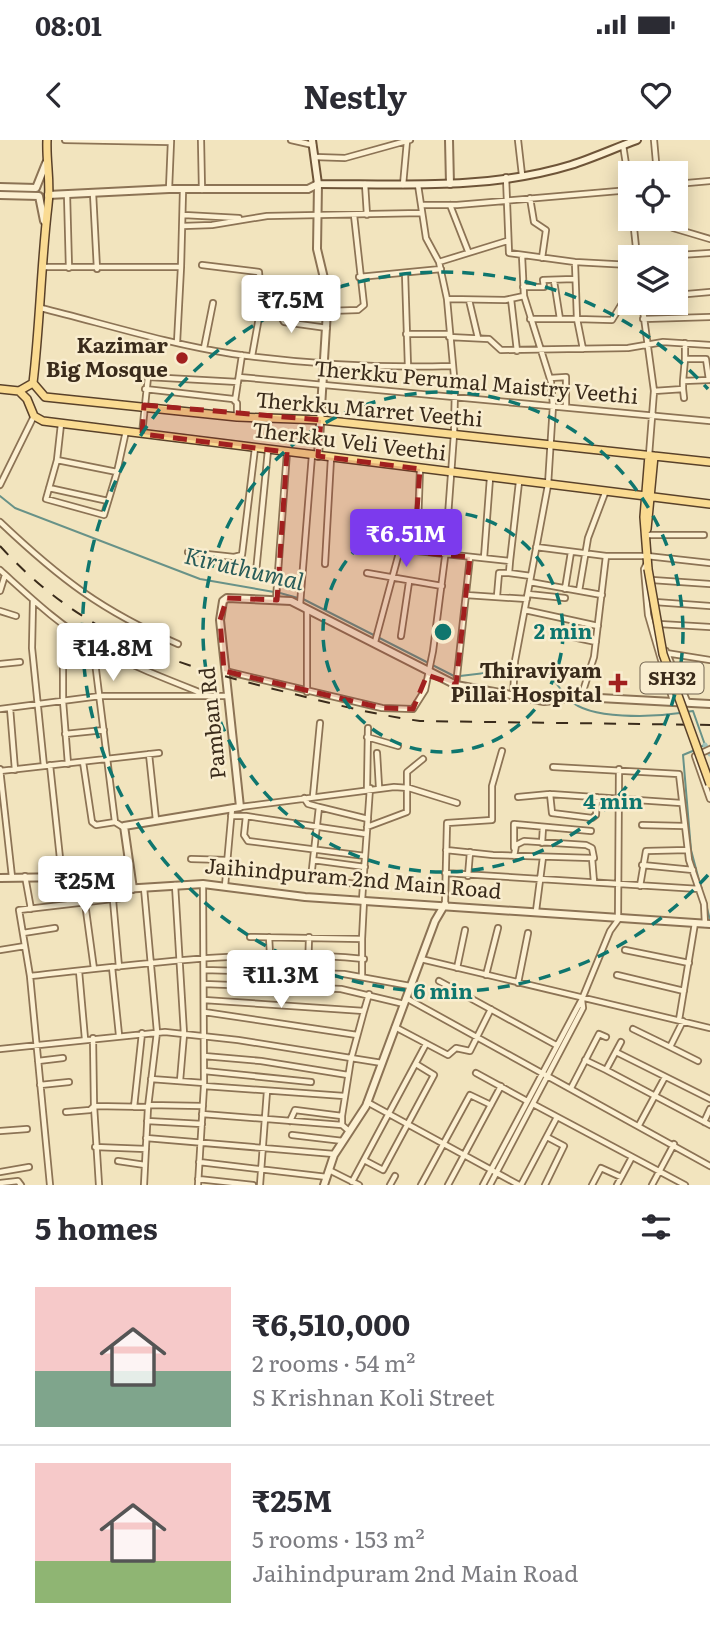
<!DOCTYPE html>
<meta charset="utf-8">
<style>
:root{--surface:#fff;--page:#f2f2f3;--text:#2b2b33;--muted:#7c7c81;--line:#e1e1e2;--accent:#7c3aed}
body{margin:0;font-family:Literata,serif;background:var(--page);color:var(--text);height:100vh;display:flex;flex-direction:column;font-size:26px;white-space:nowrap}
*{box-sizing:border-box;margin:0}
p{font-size:23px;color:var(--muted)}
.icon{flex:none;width:38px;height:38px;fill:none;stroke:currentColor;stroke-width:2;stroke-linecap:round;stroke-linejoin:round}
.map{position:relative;height:1045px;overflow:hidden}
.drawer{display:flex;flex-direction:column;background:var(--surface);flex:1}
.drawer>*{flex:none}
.buttons{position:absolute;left:618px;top:21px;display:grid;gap:14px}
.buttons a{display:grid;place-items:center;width:70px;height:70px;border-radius:0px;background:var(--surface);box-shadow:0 4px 18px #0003;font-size:35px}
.price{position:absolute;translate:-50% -60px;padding:0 16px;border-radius:7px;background:#fff;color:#222;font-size:23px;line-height:46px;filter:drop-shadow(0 2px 4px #0008)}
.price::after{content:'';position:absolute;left:50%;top:42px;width:21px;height:16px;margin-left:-10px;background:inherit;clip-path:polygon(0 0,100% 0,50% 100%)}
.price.selected{background:var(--accent);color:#fff}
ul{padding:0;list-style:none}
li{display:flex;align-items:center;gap:21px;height:175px;padding:0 35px}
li+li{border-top:2px solid var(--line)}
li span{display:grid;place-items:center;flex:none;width:196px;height:140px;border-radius:0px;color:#555}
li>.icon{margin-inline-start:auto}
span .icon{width:84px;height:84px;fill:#fffc;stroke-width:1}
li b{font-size:30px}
h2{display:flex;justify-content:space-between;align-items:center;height:84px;padding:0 35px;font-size:30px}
.status{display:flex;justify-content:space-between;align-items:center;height:49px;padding:0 35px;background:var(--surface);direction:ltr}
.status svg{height:19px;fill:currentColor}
header{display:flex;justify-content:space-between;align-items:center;height:91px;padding:0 35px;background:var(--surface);font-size:32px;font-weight:700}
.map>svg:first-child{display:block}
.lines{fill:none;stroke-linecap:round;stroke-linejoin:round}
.stream{stroke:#689288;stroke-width:2}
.canal{stroke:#a2c3ba;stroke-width:5}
.minor-casing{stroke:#8c7355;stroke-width:8}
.tertiary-casing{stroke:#8c7355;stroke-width:10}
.secondary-casing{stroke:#6e5438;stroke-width:10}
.primary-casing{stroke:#59412a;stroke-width:10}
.minor{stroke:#fcf0d2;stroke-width:4.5}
.tertiary{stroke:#fcf0d2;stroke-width:6}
.secondary{stroke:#fcf0d2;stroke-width:6}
.primary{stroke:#fadb92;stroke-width:7}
.rail{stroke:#3a2b1b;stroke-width:2;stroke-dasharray:12 12;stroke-linecap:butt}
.primary-bridge-casing{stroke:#59412a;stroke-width:10;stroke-linecap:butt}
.primary-bridge{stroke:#fadb92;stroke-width:7}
.marked{fill:#a1201f;fill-opacity:0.2;stroke:#a1201f;stroke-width:5;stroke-dasharray:14 9;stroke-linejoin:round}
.ring{fill:none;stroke:#0f766e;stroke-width:3.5;stroke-dasharray:12 9}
.poi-dot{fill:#a1201f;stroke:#f9edcf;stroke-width:2.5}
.labels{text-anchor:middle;stroke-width:5;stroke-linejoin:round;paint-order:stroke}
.shield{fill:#f9edcf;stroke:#736551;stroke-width:2}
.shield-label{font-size:19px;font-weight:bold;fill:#3a2b1b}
.poi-label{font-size:21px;font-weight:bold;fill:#3a2b1b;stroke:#f9edcf;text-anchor:end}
.street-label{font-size:21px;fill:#3a2b1b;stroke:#f9edcf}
.water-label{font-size:23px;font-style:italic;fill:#295c59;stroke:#f9edcf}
.centre{fill:#0f766e;stroke:#f9edcf;stroke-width:3.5}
.ring-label{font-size:21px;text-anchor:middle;font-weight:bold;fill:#0f766e;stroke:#f9edcf;stroke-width:5;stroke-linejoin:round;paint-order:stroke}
</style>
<div class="status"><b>08:01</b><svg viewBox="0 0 49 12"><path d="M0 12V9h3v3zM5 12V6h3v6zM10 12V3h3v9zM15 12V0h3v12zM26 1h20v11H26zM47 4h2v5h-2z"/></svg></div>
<header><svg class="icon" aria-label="back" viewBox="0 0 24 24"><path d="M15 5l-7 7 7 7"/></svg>Nestly<svg class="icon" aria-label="heart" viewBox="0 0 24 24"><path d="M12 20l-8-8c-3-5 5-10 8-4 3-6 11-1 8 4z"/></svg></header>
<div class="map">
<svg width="710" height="1045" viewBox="0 0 710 1045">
<rect width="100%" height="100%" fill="#f2e4be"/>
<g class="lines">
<path class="stream" d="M0,356L15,368L200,439L274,452
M280,453L298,458
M303,459L454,536
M460,536L534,527L545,529L566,556
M570,560C589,580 654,577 680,573
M685,572L693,571L705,605L700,607
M695,610L683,615L691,710L704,759
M706,764L710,780"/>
<path class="canal" d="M705,605L710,614"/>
<g class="minor-casing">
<path id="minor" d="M65,0L170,2
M201,0L202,50
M291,0L313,5
M518,0L522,35
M654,0L657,33
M623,5L630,50
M315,17L345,18L410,0
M506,37L509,113L575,122L630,125
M365,44L367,75
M676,44L710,41
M403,45L407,1
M169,49L171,1
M93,53L97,129
M67,54L69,128
M530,58L534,82L546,90L542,118
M421,65H457L630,50
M450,65L468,111
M184,75L239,78
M633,79L637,117
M667,79L673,88L710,99
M183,86L212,85L267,76L422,73
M648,117L710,113
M439,122L507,101
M202,125L259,132L261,166L252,216
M43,127H181L183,50
M405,133L408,227
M359,137L441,129
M554,141L560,179
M523,147H544L543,140L574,139
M676,155L710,152
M447,159L505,160L524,156
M511,159L517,211
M469,160L478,198
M642,163L654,251L649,315
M41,168C105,184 168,204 233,214C305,224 379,228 451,226
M327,171L358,170L364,165L354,75
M260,174L280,175L284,182L327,188
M530,179H577L575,123
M643,179L710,177
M406,194H449
M449,197L489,199L501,210L628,208L663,202L710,205
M177,203L181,127
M685,203V219
M204,208L213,163
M583,209L577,179L612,180L621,165L630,162
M239,237L710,281
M550,238L566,237V267
M683,241L685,219H706L709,240L683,241V249
M145,249L233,259L237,263V277
M654,251L683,249L684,258
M235,261L242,215
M61,284L57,320L117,332L126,291
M142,294L148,237L238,242
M57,320L46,359L104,375L117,332
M420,329L417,411L510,421L509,433L531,436
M0,345L34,276
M49,348L108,361
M0,382C60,439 102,471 178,504
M647,395H704
M536,407L606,416L594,517L581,557
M188,412L234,417L242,415L255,308
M606,416H647L710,423
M484,418L490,338
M510,421L519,342
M647,423L644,429L648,475L673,561
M325,424L331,318
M0,430C30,457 59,485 94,505C129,525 166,539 204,554
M256,432L268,310
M367,433L442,446
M652,440L710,444
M530,442L602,455
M565,449L571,412
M0,451L5,435
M579,451L588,398L605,353
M528,454L565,458
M466,455L527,459
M497,456L499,433H509
M276,459L287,312
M33,461L32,508L44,626
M655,462L710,466
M300,465L312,315
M525,470L598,486
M0,471L16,476
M659,484L710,487
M63,485V561L68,624
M401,496L409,442
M568,496L596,502
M375,502L400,409
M93,506L115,682L123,687
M666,511L687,561
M666,513L710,520
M0,524L20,522
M225,531L382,568L413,569L425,550L433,511L445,417L454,294L455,247L447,159L439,122L426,98L418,45
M456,545L470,417
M307,552V469
M513,556L515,521L548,345L553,265L551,242L524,156L522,116
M10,568L15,630
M0,569L100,556H226
M65,594L104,590
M367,597L398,606
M710,609L695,616L710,659
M377,613L379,647
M149,614L156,680
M83,622L92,682L96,685L115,682
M50,625L62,737
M553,627L679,634L689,720L704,764L705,784
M0,629L12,737
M0,631L159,613
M367,649L368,588
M550,654L552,673L592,678L596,675L597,657
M313,656L320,583
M518,657L550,654L681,663
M240,667L394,647L409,648L457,663
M319,667L368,679
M231,676H246L244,695L248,701L365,716
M246,676L366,694
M642,685L684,686
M367,687L407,672V632L423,619
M542,703L543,687
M514,708V684L591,691
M446,710L493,715L592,718L594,742
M514,716L516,705L524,701L586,705L592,708L594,718
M191,719L227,720
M313,720L365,727
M642,725L693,730
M227,727L311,738L319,667L308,664L304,658
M445,733L699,749
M25,736L31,769
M468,736L470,712
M311,738L364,745
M175,745L184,894L180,941
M225,746L232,668
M640,746L646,711L688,710
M144,748L157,892L148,967L144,1045
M113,760L119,827
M362,760L370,648
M85,763L94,829
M445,764L447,683L492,680V646L502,611
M536,771L543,717
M23,793L55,788
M250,797L362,799V836
M269,797L270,814
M362,799L364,760
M0,810L25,806
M625,810L689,823
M421,819L710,888
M112,827L119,895
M457,828L465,790
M204,830L344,834L410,846
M79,831L85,899
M308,833L309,797
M486,835L498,788
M617,835L684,851
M30,836C141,824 252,808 364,819
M439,841L556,905
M518,843L528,793
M204,844L341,849L404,864
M406,858L710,1026
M204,860L364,871L351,919L342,976V985L349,991
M364,871L369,854
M204,872L357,895
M679,880L695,783
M395,887L448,915L456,908L470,911L491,869
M633,889L670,907L683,881
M93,898L94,966L148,967
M621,902L606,930L710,985
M670,907L698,921
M0,909L165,892L238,900L382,923
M616,912L710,959
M204,916L261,921L348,935
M585,920L606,930
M38,921L63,918
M204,931L311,942
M476,933L527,961
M151,939L204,943
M40,945L69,942
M204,946L344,956
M571,948L599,894L606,897
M367,962L519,1045
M533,964L685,1045
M148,965L203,966
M134,967L142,893
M66,972L90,970L94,966L99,1045
M202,974L342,985
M147,981L202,984
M290,981L295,970L342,976
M704,982L710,969
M639,985L665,937
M0,991L27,989
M292,995L343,1001
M146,998L334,1014
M95,1007L146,1009
M364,1020L383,1030L434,935L416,924
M118,1021L145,1025
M199,1022L327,1037
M329,1030L359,1045
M0,1032L29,1027
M198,1039L253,1045
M352,1042L426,904
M0,1043L18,1041L21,1045
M50,1045L30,836L19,770L121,758L124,756L123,749
M198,1045L204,946L203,744
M260,1045L267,951
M390,1045L395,1036
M421,1045L470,955L491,965
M448,1045L501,946
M483,1045L582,859L610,791L618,780L619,629
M490,1045L583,868L582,860
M521,1045L557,977
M545,1045L564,1006L547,997
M592,1045L601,1028L621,1037
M617,1045L632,1017
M652,1045L674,1004"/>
</g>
<g class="tertiary-casing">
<path id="tertiary" d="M449,0L450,44
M318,44L317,109L328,155L318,316
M0,47L36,48L46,23
M0,55L39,56L44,81
M48,55L169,49H308L318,44
M0,738L72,737L123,749L203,744L305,757L710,784
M133,749L124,686L240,667L220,480L223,461L227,458L291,461L456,545L544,561L581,557L710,564
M324,1045L334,1015L366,966L435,781L445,764"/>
</g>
<g class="secondary-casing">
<path id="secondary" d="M312,0L318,44C402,44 490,50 571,25C593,18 615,8 637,0"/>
</g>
<g class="primary-casing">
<path id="primary" d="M33,243L45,257L237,277L321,280L710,322
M0,249L19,251L27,259L34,276L43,281L710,364
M19,251L33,243C40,184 41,124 48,65C51,43 46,22 47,0
M647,389L654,316
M648,429L644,377L649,315"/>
</g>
<use href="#minor" class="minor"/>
<use href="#tertiary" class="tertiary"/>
<use href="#secondary" class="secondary"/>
<use href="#primary" class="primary"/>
<path class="rail" d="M0,406C83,497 174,525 290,553C333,564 376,575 420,581L710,585"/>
<g class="primary-bridge-casing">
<path id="primary-bridge" d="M648,429L663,514L710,644"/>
</g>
<use href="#primary-bridge" class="primary-bridge"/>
</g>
<path class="marked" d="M144,265L321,280L318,316L420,329L414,412L470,417L456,545L427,535L413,569L382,568L224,531L220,480L227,458L277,460L287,312L142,294Z"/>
<g class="ring">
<circle cx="443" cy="492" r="120"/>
<circle cx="443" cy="492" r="240"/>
<path d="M708 735A360 360 0 1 1 708 249"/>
</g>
<g class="poi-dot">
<circle cx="182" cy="218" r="7"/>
<path d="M614.5 532.5h7v7h7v7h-7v7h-7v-7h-7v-7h7z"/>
</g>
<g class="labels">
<rect class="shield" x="640.5" y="522.5" width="63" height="31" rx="5"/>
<g class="shield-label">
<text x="672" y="545">SH32</text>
</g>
<g class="poi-label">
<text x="168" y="213">Kazimar<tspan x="168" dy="24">Big Mosque</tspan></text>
<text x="602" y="538">Thiraviyam<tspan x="602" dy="24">Pillai Hospital</tspan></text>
</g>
<g class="street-label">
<text transform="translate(476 243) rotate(5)" y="7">Therkku Perumal Maistry Veethi</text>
<text transform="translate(369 270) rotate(5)" y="7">Therkku Marret Veethi</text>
<text transform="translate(349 302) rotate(7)" y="7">Therkku Veli Veethi</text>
<text transform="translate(213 583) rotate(-96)" y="7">Pamban Rd</text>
<text transform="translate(353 739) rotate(5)" y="7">Jaihindpuram 2nd Main Road</text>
</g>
<g class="water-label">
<text transform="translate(244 429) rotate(13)" y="8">Kiruthumal</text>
</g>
</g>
<circle cx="443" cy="492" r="10" class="centre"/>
<g class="ring-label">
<text x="563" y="499">2 min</text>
<text x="613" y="669">4 min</text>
<text x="443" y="859">6 min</text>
</g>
</svg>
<div class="buttons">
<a><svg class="icon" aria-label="locate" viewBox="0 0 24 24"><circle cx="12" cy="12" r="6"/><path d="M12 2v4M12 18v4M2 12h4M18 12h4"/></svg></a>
<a><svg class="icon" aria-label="layers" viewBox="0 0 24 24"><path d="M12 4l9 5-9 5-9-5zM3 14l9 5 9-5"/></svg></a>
</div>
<b class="price" style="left:291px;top:195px">₹7.5M</b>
<b class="price selected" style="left:406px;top:429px">₹6.51M</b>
<b class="price" style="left:113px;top:543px">₹14.8M</b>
<b class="price" style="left:85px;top:776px">₹25M</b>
<b class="price" style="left:281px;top:870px">₹11.3M</b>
</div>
<section class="drawer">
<h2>5 homes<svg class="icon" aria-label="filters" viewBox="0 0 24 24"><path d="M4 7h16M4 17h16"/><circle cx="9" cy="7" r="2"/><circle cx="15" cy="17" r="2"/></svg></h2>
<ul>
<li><span style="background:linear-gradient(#f6c9c9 60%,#7fa58c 0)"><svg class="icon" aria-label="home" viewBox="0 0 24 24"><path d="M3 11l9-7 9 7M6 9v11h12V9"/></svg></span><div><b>₹6,510,000</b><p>2 rooms · 54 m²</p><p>S Krishnan Koli Street</p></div></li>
<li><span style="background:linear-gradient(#f6c9c9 70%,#8fb573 0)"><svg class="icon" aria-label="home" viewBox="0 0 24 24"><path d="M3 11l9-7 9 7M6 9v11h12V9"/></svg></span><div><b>₹25M</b><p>5 rooms · 153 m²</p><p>Jaihindpuram 2nd Main Road</p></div></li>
</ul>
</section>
